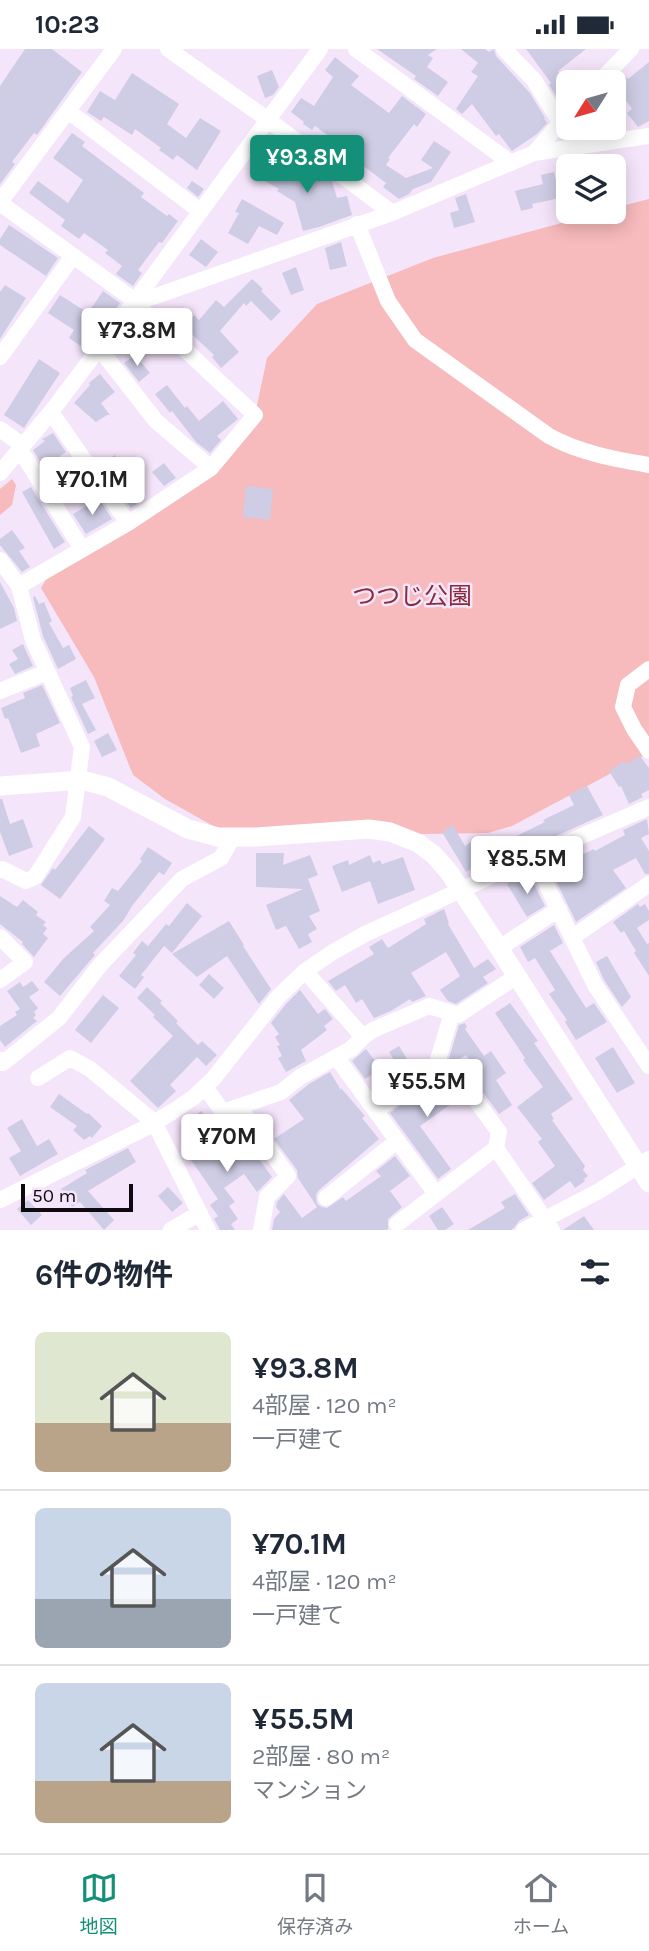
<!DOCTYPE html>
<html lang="ja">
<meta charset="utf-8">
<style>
:root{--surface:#fff;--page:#f2f2f3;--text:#1f2937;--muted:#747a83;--line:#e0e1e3;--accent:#139077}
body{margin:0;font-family:Karla,"Noto Sans JP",sans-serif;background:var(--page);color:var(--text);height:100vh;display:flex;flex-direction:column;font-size:26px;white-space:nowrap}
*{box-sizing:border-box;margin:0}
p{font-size:23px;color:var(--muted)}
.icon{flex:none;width:38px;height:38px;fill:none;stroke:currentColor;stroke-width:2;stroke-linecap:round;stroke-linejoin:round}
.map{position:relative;height:1181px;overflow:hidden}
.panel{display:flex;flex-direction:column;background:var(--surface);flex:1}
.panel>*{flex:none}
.needle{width:46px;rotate:233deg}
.controls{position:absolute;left:556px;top:21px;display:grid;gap:14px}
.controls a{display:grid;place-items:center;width:70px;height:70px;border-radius:10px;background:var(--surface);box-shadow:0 4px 18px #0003;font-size:35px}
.scale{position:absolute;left:21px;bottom:18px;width:112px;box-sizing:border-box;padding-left:7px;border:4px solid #0f0a11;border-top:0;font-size:19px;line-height:24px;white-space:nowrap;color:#0f0a11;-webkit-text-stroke:5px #f5e5fb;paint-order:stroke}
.price{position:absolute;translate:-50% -60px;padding:0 16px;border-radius:7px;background:#fff;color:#222;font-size:23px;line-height:46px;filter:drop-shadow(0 2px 4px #0008)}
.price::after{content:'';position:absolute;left:50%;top:42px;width:21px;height:16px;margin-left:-10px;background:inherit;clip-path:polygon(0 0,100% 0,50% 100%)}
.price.current{background:var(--accent);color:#fff}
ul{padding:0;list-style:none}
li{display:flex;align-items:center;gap:21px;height:175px;padding:0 35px}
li+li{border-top:2px solid var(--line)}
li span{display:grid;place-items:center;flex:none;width:196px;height:140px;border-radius:10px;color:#555}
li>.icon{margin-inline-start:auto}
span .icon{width:84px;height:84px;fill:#fffc;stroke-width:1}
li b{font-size:30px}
h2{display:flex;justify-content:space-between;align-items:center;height:84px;padding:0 35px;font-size:30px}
.status{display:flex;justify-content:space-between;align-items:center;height:49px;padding:0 35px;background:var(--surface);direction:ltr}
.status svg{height:19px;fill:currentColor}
.dock{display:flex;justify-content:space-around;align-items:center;height:98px;border-top:2px solid var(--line);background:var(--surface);font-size:19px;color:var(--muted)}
.dock a{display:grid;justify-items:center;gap:4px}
.dock .current{color:var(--accent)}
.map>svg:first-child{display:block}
.green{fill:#f7babd}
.building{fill:#cecde5}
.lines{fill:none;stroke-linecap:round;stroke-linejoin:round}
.minor{stroke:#fff;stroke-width:16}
.tertiary{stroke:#fff;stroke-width:19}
.labels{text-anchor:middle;stroke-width:5;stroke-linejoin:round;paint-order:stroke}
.park-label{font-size:24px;fill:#882b3a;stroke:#f5e5fb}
</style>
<div class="status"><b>10:23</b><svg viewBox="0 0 49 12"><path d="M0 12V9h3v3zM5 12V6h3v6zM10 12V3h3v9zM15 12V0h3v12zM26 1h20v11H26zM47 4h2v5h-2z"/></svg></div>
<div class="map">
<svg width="649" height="1181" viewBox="0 0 649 1181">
<rect width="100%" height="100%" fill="#f5e5fb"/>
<path class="green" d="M649,150V704L512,777L488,784L233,788L165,750L133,726L94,628L41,539L54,517L211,419L255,366L267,309L317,255L433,209L602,163H614V159Z
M12,430L16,436L12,456L0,466V440Z"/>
<path class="building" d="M25,0H52L82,23L37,86L34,84L12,113L15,115L0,135V37Z
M377,0H437L428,6L433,9L427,18L448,33L438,47L414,30L416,27Z
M461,0H485L489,3L494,0L496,7L530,44L545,69L544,70L547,74L537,85L512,102L499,85L496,87L472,55L462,65L456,60L478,27L471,23L478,14Z
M526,0H586L558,22L569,36V52L562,56L549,36L551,34Z
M335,8L359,27L351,36L389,64L402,47L426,65L417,78L414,75L388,109L390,110L386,116L406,129L433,119L421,111L434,92L451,103L431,133L413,140L409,145L399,150L383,138L386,134L358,113L363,112L315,77L312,81L303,75L304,73L291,63L301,49L314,57L333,28L325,21Z
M649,13V72L638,78L627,64L632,60L614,35L625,27L628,30Z
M272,21L279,38L273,46L265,49L257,27Z
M132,24L179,55L167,75L186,89L200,69L221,82L197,121L177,106L173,111L159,101L161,99L135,80L132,86L104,68L101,72L87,63L100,42L115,51Z
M72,84L85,93L82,97L144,144L141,148L167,167L169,165L178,172L162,194L159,193L138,221L142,224L133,237L116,225L122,217L105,204L108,201L84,184L79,190L61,177L65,171L29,144L38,132L68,154L83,131L53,109Z
M259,109L288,125L291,121L301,127L320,123L332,132L337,149L347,147L352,166L319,178L303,182L295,153L277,142L279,140L251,124Z
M554,123L560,149L532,155L533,159L521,162L515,142L543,135L541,126Z
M192,132L204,140L198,148L187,139Z
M466,145L475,173L454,179L450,164L459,161L455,149Z
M242,150L284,174L277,186L259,177L248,195L228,184L239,164L235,163Z
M9,176L58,209L46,227L0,196V190Z
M201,190L218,203L206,218L189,206Z
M341,193L347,217L330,221L325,199Z
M296,218L304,241L291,246L282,224Z
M252,230L263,240L261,242L281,262L271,272L251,252L246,257L244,254L220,282L239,303L221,319L212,308L214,306L183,277L194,266L199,271L216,251L224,258Z
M5,236L26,249L0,290V243Z
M103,242L120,254L85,300L69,289L74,281L48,264L60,246L88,264Z
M148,283L158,294L140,310L130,299Z
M135,306L150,324L139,333L124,314Z
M39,310L60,324L24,379L4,366Z
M100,325L115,343L101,354L110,366H107L96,373L74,354L90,336L89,334Z
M167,336L185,359L187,357L199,372L223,352L238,370L217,387L221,391L210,404L196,393L172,362L170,364L155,345Z
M53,384L66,403L60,407L76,434L59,444L33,401L45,392L42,390Z
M115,406L132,434L134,433L144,451L131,459L117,440L103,413Z
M164,414L176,429L164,437L152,423Z
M246,437L273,440L270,471L243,468Z
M31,438L65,493L54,500L22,443Z
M99,450L112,470L86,485L73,465Z
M12,481L25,499L19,502L30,518L22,523L0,496V490Z
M0,533L14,559L17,572L0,580Z
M35,547L39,555L44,553L52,572L49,574L63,599L69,596L76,610L58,620L43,587L33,548Z
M23,595L33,617L15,625L9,615L18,610L12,601Z
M86,631L95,649L82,655L96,681L88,685L71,648L73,647L70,639Z
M42,636L60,674L36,685L40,697L21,704L8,669L5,670L1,659L25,649L23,644Z
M108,684L117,701L102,708L94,692Z
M640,707L649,719V741L641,745L643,748L629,755L621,737L619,738L609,722L624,712L626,715Z
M587,737L603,766L504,810L502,807L483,818L481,814L466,823L442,783L453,776L465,797L478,788L486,802L545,773L543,771L574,756L569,746Z
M0,750H2L10,775L23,770L33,798L9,807L0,783Z
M647,770L649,785L641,789L649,802V825H645L636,809L613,821L626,839L576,873L547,813L559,808L562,815L594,800L595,802L625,786L623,781Z
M89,777L105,790L60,850L41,836L53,819L55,821Z
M148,798L172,814L164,826L159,823L132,857L123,872L93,904L95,906L60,947L44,933L64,909L94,882L90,878L110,856L104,852L112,839L118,842L142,812L140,810Z
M256,804H284L283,816L310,806L318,826L308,830L320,862L309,867L317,880L308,885L312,893L299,900L286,877L276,881L266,856L303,840L256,838Z
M370,806L373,814L380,811L382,815L403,808L415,841L378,855L370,832L342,843L332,817L348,811L349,816Z
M518,828L522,835L531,829L545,857L527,868L507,835Z
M0,847L17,858L23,851L38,863L36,866L46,873L43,876L47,879L43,885L48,889L34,908L22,895L23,893L0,875Z
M187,854L202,867L172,904L164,897L141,926L144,928L135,940L119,927L136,906L133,904L142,892L148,897L166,875L169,877Z
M638,855L640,858L645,855L649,862V871L637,879L647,895L649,894V927L634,904L636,902L624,882L621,884L613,873Z
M444,860L449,874L448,875L474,919L488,910L496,920L483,928L488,934L456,955L448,952L440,941L460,927L446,903L411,924L426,947L412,953L410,950L391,962L374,969L362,950L356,954L345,936L336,942L328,932L374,905L369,898L382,890L388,899L426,875L424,870Z
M229,872L244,896L243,897L271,940L259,955L227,907L197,928L172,905Z
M554,876L563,894L550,902L586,959L594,954L607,973L576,991L565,973L567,971L549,945L555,941L535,909L528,913L520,898Z
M607,907L631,948L622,958L604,931L596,913Z
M209,925L224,939L214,950L199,936Z
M32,932L39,941L29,948L38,959L34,963L36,966L33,969L37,972L5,998L0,991V977L17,966L15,963L20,960L7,942L20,933L23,938Z
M147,938L162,952L160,954L178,972L176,974L198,996L202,992L217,1006L206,1017L197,1008L170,1036L176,1042L158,1059L130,1032L173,987L153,968L155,966L137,949Z
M300,941L318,965L325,960L333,970L324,977L327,981L301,1001L306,1012L286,1023L278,1009L282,1007L277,997L280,996L275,988L279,985L271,974L286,955Z
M103,946L119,959L91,994L75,981Z
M510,954L538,992L534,994L573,1050L551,1065L554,1070L552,1071L585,1117L583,1121L588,1127L584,1130L585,1132L575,1139L570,1132L544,1151L532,1134L555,1117L538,1093L542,1090L517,1058L543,1038L523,1011L525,1009L495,964Z
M465,974L467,978L465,980L484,1007L491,1002L506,1024L496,1031L512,1056L499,1065L473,1030L479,1026L466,1006L448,1017L447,1016L459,976Z
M399,997L407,1010L397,1016L389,1003Z
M613,998L635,1034L617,1044L595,1009Z
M366,1000L381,1020L365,1030L352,1012Z
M447,1018V1030L461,1048L420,1077L451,1120L438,1130L390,1064L442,1025Z
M330,1023L341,1041V1039L365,1067L362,1069L379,1090L319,1141L316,1146L317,1155L322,1158L327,1159L343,1148L346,1152L381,1127L376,1122L395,1107L410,1127L390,1142L402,1158L388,1170V1180L386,1181H272L274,1170L280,1163L276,1158L277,1153L284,1145L302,1169L317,1158L298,1129L297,1121L274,1090L304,1070L289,1051L309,1035Z
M59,1045L87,1065L88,1064L102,1077L92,1089L90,1087L84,1091L73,1081L77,1077L50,1058Z
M201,1062L212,1074L199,1084L189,1072Z
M22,1070L37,1097L49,1090L58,1105L20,1127L9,1109L21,1102L7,1079Z
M206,1085L223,1107L245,1091L272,1128L257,1143L244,1125L224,1139L235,1153L229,1157L238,1170L231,1175L235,1181H220L218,1177L214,1170L218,1167L210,1156L218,1150L189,1108L194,1104L189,1097Z
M128,1099L136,1113L88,1142L114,1171L104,1181L80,1153L72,1158L61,1140L87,1124L85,1121Z
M168,1138L183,1154L172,1163L158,1147Z
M515,1145L529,1166L519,1172L514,1179L511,1181H468L505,1159L501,1153Z
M28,1151L42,1166L31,1176L17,1160Z
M442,1158L454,1175L445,1181H438L429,1167Z
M584,1167L594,1181H563Z"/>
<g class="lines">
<path class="minor" d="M168,0L267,70L392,164
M356,0L511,114
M504,0L534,31L560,73
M599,33L631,0
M68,62L200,162
M534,104L569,64
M0,153L114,0
M0,154L134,251V253L255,366L211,419L128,474L19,537
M357,175L388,252L415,291L549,387C580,404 614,410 649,416
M134,253L156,247L392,164L534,104L649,87
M99,299L156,372L211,419
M0,308L73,207
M51,363L128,474
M0,380L22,396
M19,399L82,500
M0,424L51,363L134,253L320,0
M0,511L19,537L33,591L82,698L73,768L35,828L26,832L2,820L0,821
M649,620L628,636L623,658L634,680L649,702
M0,642L47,623
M533,808L595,936L649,1017
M0,888L25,913L0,931
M573,888L649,835
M499,899L559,860
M305,922L363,988
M337,1009L436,1145
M0,1011L3,1014L59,969L101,915L182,830L221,809L233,788
M456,1024L499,1083L496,1099
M38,1029L70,1009L90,1020L154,1073L208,1181
M205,1038L223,1063L281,1043L300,1028L351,1000L363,988L373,981L429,957L458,966L517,927
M239,1058L288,1127L267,1148L261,1181
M376,1062L436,1017L452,964
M326,1149L397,1092
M0,1151L145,1079L172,1063L194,1048L213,1030L278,948L305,922L333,903L365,885L533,808L649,758
M397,1175L496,1099L552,1181
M171,1181L200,1164
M524,1181L599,1142L649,1110"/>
<path class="tertiary" d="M0,737L82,731L108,738L188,780L218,788H256L369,780L390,783L418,794L434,806L449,823L499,899L649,1134"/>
</g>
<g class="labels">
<g class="park-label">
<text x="412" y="555">つつじ公園</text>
</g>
</g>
</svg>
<div class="controls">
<a><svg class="needle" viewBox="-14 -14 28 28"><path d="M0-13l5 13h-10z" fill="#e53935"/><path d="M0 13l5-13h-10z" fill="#747a83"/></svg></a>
<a><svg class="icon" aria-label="layers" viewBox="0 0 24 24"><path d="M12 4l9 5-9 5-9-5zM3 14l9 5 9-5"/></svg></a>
</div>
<div class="scale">50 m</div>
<b class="price current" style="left:307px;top:146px">¥93.8M</b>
<b class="price" style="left:137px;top:319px">¥73.8M</b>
<b class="price" style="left:92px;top:468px">¥70.1M</b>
<b class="price" style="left:527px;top:847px">¥85.5M</b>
<b class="price" style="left:427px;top:1070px">¥55.5M</b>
<b class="price" style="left:227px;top:1125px">¥70M</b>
</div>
<section class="panel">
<h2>6件の物件<svg class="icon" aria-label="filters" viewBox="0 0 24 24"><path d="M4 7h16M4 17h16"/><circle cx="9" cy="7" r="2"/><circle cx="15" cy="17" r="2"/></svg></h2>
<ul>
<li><span style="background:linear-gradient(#dfe7d0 65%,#b9a48a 0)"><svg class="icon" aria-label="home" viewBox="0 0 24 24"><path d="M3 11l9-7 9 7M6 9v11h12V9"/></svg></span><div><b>¥93.8M</b><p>4部屋 · 120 m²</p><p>一戸建て</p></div></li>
<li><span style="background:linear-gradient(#c9d6e8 65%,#9aa5b1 0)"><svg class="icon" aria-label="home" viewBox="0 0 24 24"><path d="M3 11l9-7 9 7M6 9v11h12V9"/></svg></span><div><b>¥70.1M</b><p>4部屋 · 120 m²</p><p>一戸建て</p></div></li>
<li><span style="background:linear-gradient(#c9d6e8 70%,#b9a48a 0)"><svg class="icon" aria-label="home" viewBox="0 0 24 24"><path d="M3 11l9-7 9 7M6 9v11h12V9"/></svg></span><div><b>¥55.5M</b><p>2部屋 · 80 m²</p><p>マンション</p></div></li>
</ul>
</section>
<nav class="dock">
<a class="current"><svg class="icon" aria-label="map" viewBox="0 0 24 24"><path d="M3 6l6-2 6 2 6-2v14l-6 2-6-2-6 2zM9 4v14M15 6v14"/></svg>地図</a>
<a><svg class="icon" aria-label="saved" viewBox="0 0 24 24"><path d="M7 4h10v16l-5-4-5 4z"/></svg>保存済み</a>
<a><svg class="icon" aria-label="home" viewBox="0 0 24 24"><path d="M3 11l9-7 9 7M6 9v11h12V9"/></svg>ホーム</a>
</nav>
